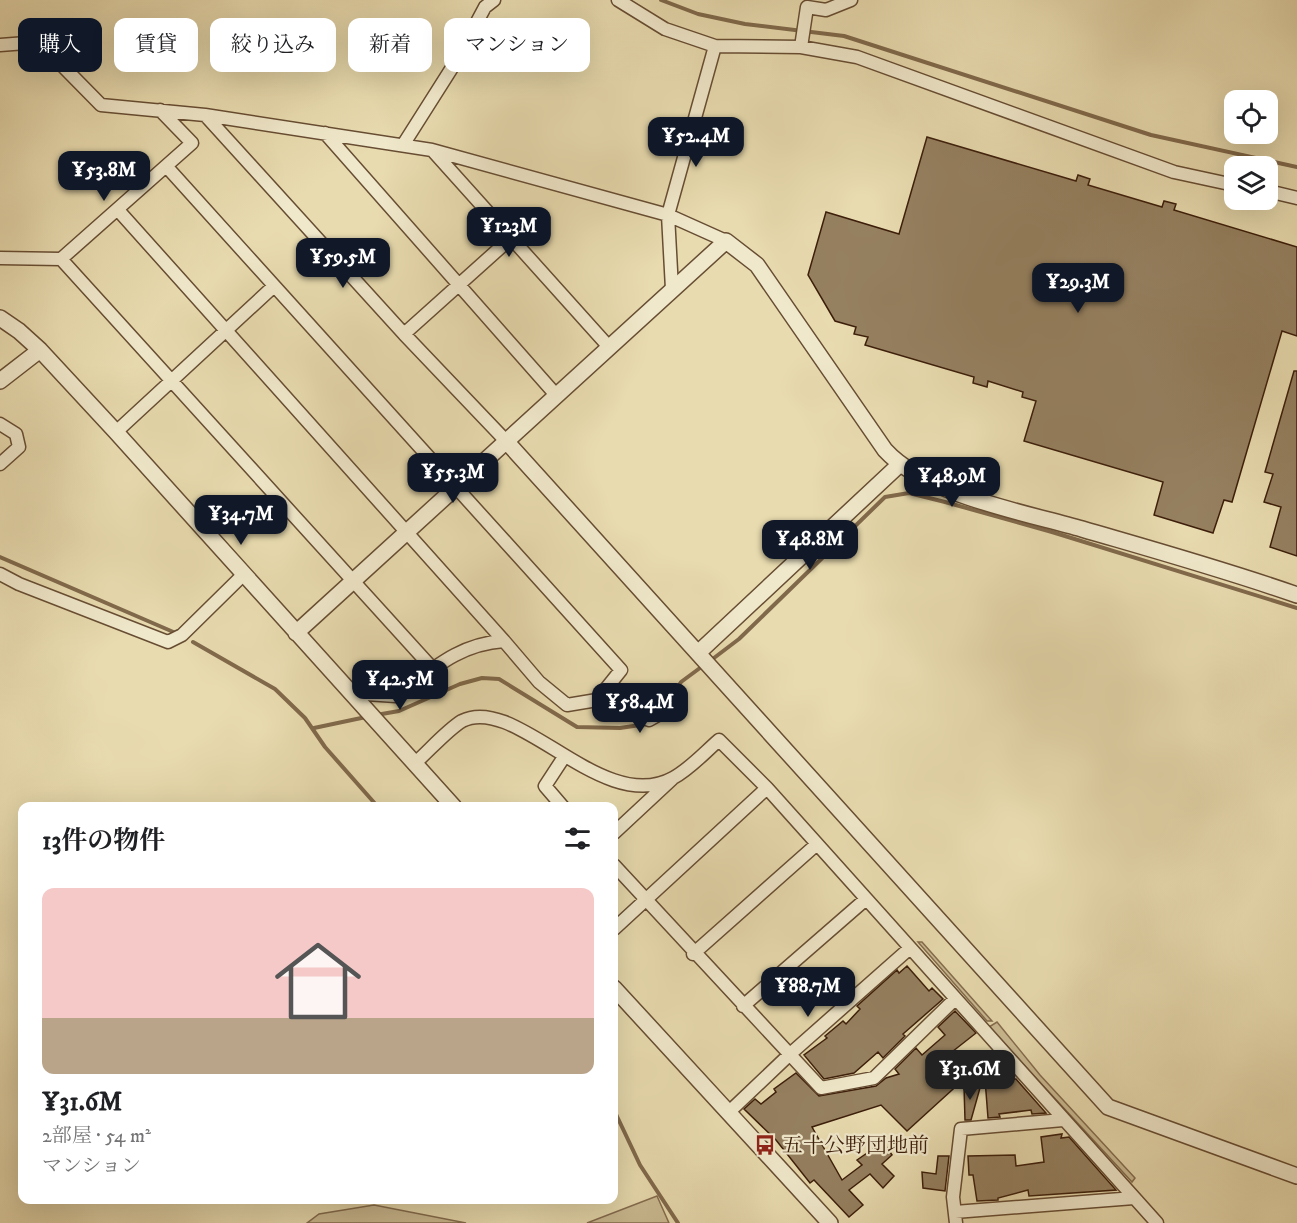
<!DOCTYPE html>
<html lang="ja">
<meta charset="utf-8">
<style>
:root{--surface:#fff;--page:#f6f6f6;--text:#202124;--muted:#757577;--line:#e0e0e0;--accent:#111827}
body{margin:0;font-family:"IM FELL DW Pica","Noto Serif JP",serif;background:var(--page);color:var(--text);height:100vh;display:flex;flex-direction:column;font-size:22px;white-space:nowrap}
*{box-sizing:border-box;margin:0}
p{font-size:20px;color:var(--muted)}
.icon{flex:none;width:33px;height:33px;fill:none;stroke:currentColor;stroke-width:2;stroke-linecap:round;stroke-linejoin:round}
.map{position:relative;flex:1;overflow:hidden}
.drawer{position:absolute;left:18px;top:802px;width:600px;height:402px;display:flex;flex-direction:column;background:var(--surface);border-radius:12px;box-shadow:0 6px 24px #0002}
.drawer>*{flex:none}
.banner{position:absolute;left:18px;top:18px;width:600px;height:54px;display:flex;gap:12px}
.buttons{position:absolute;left:1224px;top:90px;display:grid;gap:12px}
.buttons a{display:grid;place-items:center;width:54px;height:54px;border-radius:12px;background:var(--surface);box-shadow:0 6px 24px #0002;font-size:30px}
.price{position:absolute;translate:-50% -51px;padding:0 14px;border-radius:12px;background:var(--accent);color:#fff;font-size:20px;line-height:39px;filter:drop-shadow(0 2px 3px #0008)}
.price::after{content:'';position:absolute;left:50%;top:36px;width:18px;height:14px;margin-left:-9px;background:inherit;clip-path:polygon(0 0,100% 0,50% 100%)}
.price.selected{background:#222;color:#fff}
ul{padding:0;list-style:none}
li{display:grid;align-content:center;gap:12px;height:318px;padding:0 24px}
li+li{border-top:2px solid var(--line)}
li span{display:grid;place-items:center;height:186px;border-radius:12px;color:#555}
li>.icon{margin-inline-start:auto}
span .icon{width:108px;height:108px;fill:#fffc;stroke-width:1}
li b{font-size:26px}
h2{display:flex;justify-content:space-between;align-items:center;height:72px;padding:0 24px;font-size:26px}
.chip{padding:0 21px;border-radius:12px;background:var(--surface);box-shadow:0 6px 24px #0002;font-size:21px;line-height:54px}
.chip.selected{background:var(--accent);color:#fff}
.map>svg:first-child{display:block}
.green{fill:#cbbb93;stroke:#846c4e;stroke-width:1.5}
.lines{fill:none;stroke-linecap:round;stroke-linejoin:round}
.stream{stroke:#80694b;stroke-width:4}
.building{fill:#958060;stroke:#3c1e0a;stroke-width:1.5}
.minor-casing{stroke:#674d33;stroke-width:15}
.tertiary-casing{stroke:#674d33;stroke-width:18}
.minor{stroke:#f0e8cb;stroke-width:12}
.tertiary{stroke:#f0e8cb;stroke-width:15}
.labels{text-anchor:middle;stroke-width:4.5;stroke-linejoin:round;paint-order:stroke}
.poi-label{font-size:21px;fill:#3c1e0a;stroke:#f0e8cb;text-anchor:start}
</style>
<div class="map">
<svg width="1297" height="1223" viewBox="0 0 1297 1223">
<rect width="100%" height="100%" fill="#e8dbaf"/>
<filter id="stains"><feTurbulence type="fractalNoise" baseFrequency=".00333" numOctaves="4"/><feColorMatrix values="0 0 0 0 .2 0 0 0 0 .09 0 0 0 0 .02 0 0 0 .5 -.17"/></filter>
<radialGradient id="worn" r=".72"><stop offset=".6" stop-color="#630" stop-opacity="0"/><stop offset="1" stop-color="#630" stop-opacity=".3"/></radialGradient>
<path class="green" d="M918,942H922L992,1021H987Z
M997,1022L1040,1075L1135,1178L1132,1182L989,1027Z
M657,1196L669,1223H587Z
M374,1205L466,1223H307L319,1214Z"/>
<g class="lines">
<path class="stream" d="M661,0L698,14L745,24L844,36L1151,135L1297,167
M0,557L178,634
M193,642L275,689L305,718L325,747L378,807
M710,661L739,639L885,497L909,493L945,502L1052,532L1297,608
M670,700L681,682L704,665
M376,715L399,711L460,684L482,678L499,679L577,727L620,728L647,724
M314,728L366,717
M614,1110L640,1165L678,1223"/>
</g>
<path class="building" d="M927,137L1076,181L1078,175L1090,179L1088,185L1162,207L1164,201L1176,204L1174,210L1297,247V336L1282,331L1232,502L1224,500L1213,533L1154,515L1163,482L1024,441L1036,401L1022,397L1023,392L988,381L987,387L973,383L974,377L865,345L868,337L854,334L856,327L835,321L808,275L826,212L899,234Z
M1294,371H1297V556L1270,547L1281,507L1264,502L1273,474L1265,472Z
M907,966L929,991L932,988L943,999L903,1034L905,1036L883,1058L878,1052L854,1073L824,1079L804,1055L827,1038L825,1036L843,1021L846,1024L860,1009L857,1006L897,970L899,973Z
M955,1011L976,1033L943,1059L963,1080L907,1131L881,1105L812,1127L842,1180L862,1165L857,1160L883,1142L892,1155L882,1164L894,1176L883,1188L870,1174L849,1190L863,1205L849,1217L814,1180L810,1183L776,1140L744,1109L755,1099L761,1104L776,1092L774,1089L796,1073L819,1096L876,1086L886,1078L899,1074L895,1069L916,1048L922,1055L945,1035L938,1027Z
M999,1059L1009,1070L1010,1079H1016L1046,1113L1032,1114L1031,1110L999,1114L1000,1117L988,1118L984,1066L989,1065L988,1060Z
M964,1086L980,1088L971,1120H965Z
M1062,1134L1061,1138L1069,1137L1116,1190L1029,1196L1028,1190L998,1198V1200L977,1201L973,1175H969L968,1156L1015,1155L1016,1166L1044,1162L1041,1137Z
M938,1156H949L945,1191L923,1188L922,1172L936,1174Z"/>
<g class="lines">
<g class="minor-casing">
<path id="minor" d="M618,0L665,29L715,46L801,47L857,57L1174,172L1234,185
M0,45L39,42L101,105L205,115L432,150L668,215L726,241
M801,47L807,7L826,10L851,0
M205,115L404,334L506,441
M325,133L556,395
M403,145L455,63L485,7L494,0
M433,151L609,347
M167,167L621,670L597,700L567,705L539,682L504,641C458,644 432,670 396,696L350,693
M1268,191L1297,198
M118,210L504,641
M0,258L61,259L192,143L160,110
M61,259L433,669
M672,289L668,215L715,46
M404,334L511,238
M0,424L16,434L19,447L0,464
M116,432L274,286
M0,574L19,584L168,642L182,635L244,574
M597,700L617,703L649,720L658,715L668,702
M414,764C428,752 447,730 462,721C517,693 602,817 673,778C690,769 705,752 719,740L767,788L1157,1223
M563,807L545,786L564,757
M614,833L672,779
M614,865L821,1088L874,1078L955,999
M614,929L767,788
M693,954L817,844
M743,1006L866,899
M728,1113L789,1055L910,948
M955,1212L1134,1198
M956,1223L953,1197L961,1129L1063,1120"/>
</g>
<g class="tertiary-casing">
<path id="tertiary" d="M0,318L19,331L40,350L116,432L454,807
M0,381L40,350
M506,441L1108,1107L1297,1176
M296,633L726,241L757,265L885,450C926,495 1023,512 1082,529C1154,550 1226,570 1297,595
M698,653L899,465
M614,988L830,1223"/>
</g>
<use href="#minor" class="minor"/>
<use href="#tertiary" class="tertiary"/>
</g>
<defs>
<g id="bus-bare" transform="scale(1.62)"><path d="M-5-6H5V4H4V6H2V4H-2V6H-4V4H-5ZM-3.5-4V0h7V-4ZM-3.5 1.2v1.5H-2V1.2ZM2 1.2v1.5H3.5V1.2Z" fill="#8f2418" stroke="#f0e8cb" stroke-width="2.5" paint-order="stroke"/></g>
</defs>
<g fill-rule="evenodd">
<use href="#bus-bare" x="765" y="1145"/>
</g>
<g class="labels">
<g class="poi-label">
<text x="782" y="1152">五十公野団地前</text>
</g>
</g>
<rect width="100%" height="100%" filter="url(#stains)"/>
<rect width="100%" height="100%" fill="url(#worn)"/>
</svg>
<div class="buttons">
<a><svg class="icon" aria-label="locate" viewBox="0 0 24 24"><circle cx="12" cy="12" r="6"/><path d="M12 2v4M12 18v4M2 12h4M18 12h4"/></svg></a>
<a><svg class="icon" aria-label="layers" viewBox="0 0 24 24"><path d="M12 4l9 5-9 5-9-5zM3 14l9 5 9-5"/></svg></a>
</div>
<b class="price" style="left:696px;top:168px">¥52.4M</b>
<b class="price" style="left:104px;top:202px">¥53.8M</b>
<b class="price" style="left:509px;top:258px">¥123M</b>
<b class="price" style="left:343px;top:289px">¥59.5M</b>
<b class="price" style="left:1078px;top:314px">¥29.3M</b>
<b class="price" style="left:453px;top:504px">¥55.3M</b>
<b class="price" style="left:952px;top:508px">¥48.9M</b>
<b class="price" style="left:241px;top:546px">¥34.7M</b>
<b class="price" style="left:810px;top:571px">¥48.8M</b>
<b class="price" style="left:400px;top:711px">¥42.5M</b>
<b class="price" style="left:640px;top:734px">¥58.4M</b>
<b class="price" style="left:808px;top:1018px">¥88.7M</b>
<b class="price selected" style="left:970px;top:1101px">¥31.6M</b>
<div class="banner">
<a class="chip selected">購入</a>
<a class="chip">賃貸</a>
<a class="chip">絞り込み</a>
<a class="chip">新着</a>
<a class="chip">マンション</a>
</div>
<section class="drawer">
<h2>13件の物件<svg class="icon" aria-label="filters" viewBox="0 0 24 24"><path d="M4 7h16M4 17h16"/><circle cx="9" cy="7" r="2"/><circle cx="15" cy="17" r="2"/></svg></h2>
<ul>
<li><span style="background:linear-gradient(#f6c9c9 70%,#b9a48a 0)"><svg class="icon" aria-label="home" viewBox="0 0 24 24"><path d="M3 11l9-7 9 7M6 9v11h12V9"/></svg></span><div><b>¥31.6M</b><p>2部屋 · 54 m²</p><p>マンション</p></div></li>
</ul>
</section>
</div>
